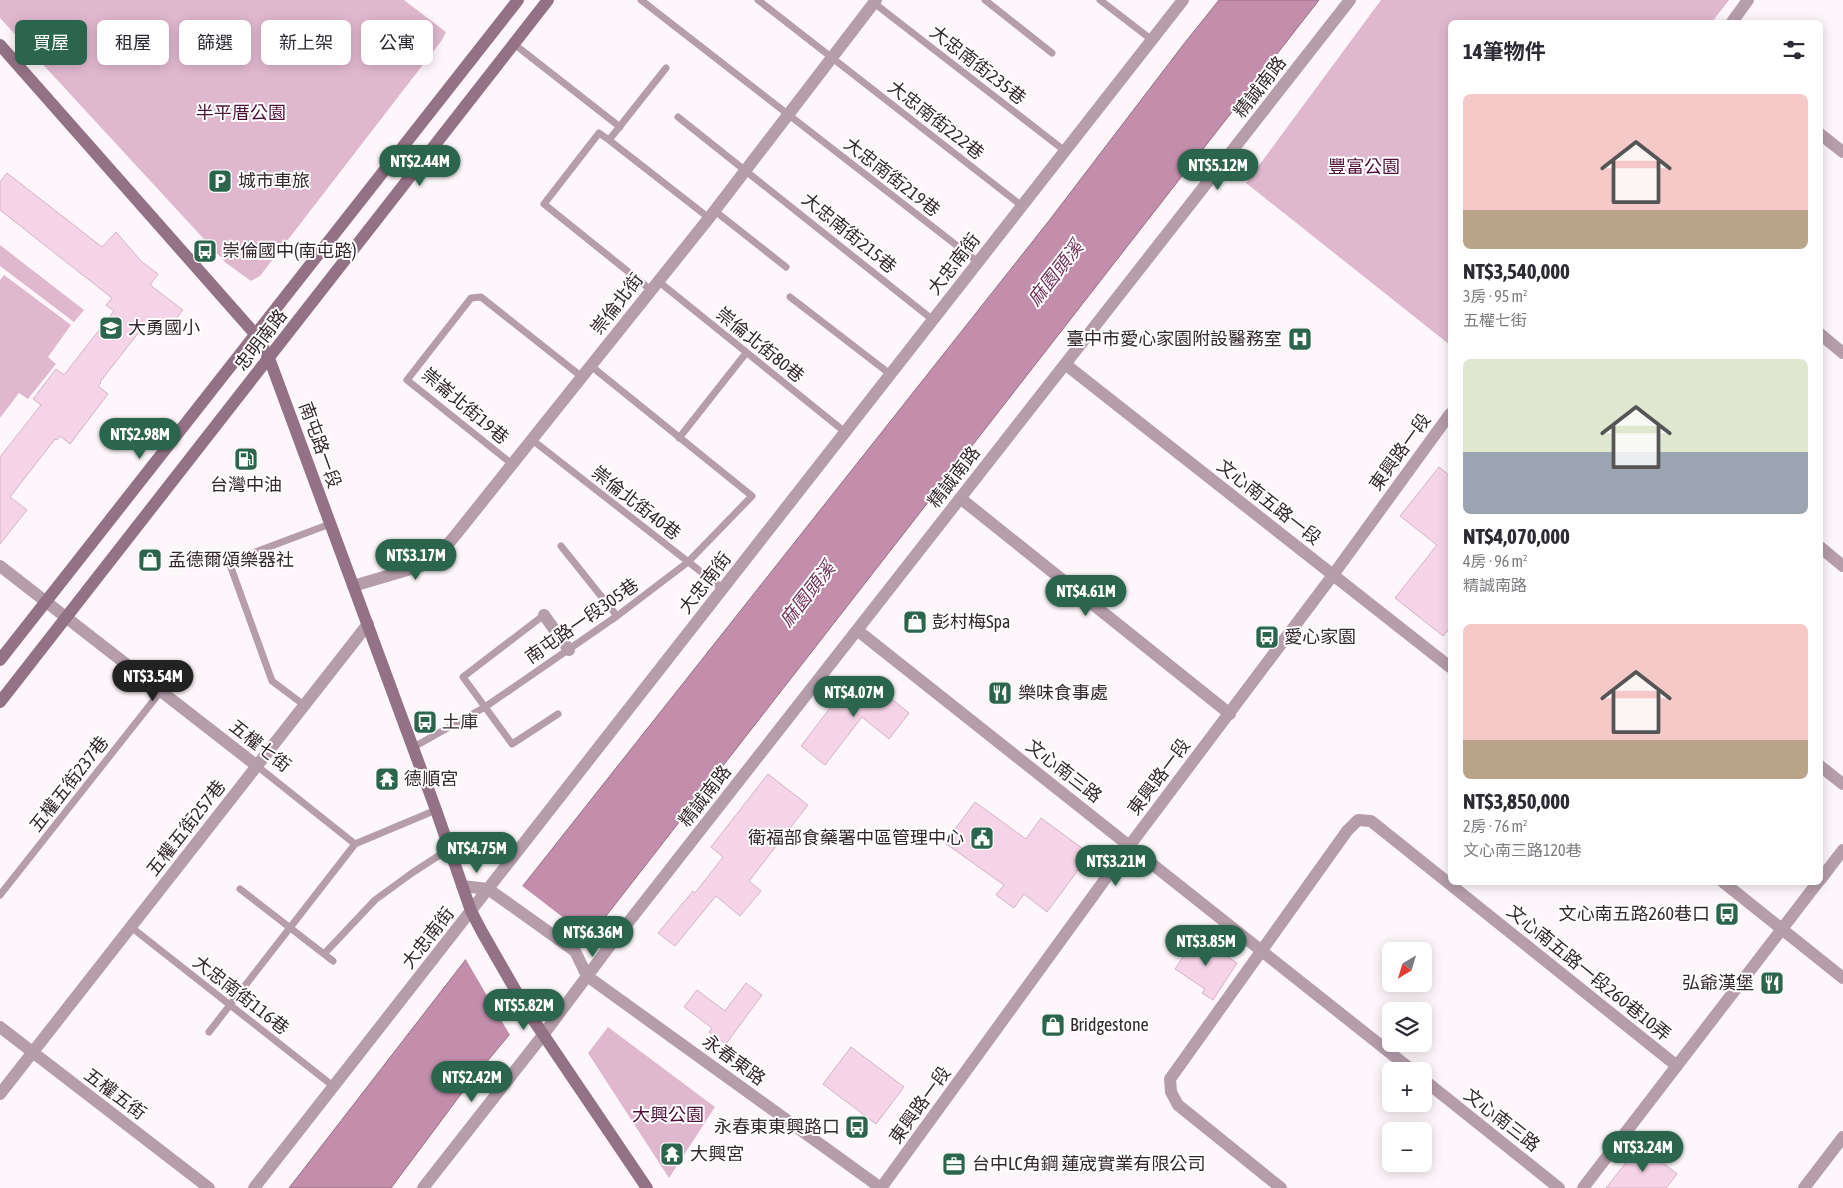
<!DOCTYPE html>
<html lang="zh-TW">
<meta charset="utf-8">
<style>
:root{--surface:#fff;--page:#f7f7f7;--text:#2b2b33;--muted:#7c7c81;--accent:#2c654e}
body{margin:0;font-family:"Asap Condensed","Noto Sans TC",sans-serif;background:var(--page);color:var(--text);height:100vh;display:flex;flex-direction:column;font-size:19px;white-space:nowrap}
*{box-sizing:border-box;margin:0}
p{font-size:16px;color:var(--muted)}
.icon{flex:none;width:28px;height:28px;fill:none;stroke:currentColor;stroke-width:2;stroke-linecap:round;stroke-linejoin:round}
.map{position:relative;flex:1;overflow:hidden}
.sheet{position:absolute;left:1448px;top:20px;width:375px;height:865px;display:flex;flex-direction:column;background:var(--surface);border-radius:8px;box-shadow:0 2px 12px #0003}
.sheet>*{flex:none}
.top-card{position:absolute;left:15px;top:20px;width:475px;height:45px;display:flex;gap:10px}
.needle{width:32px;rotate:218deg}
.buttons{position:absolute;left:1382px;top:942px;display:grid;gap:10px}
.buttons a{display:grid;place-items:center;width:50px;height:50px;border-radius:8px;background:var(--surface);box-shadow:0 2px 12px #0003;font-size:25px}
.price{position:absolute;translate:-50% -42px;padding:0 11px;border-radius:18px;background:var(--accent);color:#fff;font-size:16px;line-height:32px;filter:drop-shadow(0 1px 2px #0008)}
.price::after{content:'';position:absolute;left:50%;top:30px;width:15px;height:11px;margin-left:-8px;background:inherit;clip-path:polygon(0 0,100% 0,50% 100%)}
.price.active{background:#222;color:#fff}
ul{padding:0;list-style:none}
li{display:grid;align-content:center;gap:10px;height:265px;padding:0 15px}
li span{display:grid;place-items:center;height:155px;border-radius:8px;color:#555}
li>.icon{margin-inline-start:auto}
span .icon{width:90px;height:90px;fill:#fffc;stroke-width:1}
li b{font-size:21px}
h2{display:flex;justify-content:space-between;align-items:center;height:60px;padding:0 15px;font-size:21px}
.chip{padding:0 18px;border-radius:8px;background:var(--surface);box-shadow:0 2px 12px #0003;font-size:18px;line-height:45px}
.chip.active{background:var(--accent);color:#fff}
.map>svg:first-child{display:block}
.green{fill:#e0b8ce}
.water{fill:#c38eac;stroke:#986f86}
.pier{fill:#fdf6fa}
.building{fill:#f6d4e7;stroke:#d4b3c5}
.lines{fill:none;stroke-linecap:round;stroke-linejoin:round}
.service{stroke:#b59daa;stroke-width:7}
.minor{stroke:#b59daa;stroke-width:12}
.tertiary{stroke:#b59daa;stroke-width:12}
.secondary{stroke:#947285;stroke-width:12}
.labels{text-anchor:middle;stroke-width:4;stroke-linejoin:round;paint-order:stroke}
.street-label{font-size:18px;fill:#34272e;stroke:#fff}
.park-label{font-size:18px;fill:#4e0f39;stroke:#fff}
.poi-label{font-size:18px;fill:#34272e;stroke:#fff;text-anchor:start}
.water-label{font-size:19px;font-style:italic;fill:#713159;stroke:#fff}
</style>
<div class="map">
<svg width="1843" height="1188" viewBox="0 0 1843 1188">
<rect width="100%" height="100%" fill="#fdf6fa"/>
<path class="green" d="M0,0H404L446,32L442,40L260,276L251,281L226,263L0,18Z
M1381,0H1729L1712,22H1450V345L1246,183Z
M0,245L84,310L74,322L0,266Z
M4,275L71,325L48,357L56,364L28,399L19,393L0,418V280Z
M608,1027L715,1107L669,1178L588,1053Z"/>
<path class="water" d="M1219,0H1319L578,952L470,1082L391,1188H289L518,892L1048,222L1183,45Z"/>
<path class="pier" d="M521,885L591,939L511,1037L465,958Z"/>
<path class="building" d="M7,173L102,247L116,232L141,261L158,274L150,285L183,310L162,336L146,323L100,382L101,383L98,386L108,394L70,444L60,436L57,440L55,439L10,497L27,510L0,544V457L41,405L33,399L56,369L64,375L114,311L106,305L112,298L0,210V182Z
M1439,467L1450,476V628L1443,636L1395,598L1437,545L1400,516Z
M866,678L909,713L889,739L862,717L825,765L801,746L850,682Z
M768,774L808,805L749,881L761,891L740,916L716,896L675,946L658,933L693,891L695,893L723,857L711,847Z
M975,802L1026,839L1041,818L1090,854L1047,912L1024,894L1014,908L996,895L1004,885L945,843Z
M1197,936L1237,963L1213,1000L1202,993L1205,989L1175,969Z
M746,983L762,995L726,1044L709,1032L712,1028L684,1007L697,990L725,1011Z
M851,1047L904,1087L876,1124L823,1084Z
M1640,1145L1677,1174L1666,1188H1606Z"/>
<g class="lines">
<path class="service" d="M641,0L978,262
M758,0L1022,206
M985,0L1052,53
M1100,0L1152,40
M874,3L1065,151
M514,44L620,127
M678,117L933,320
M609,140L709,218
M715,211L786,267
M658,281L845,432
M651,290L544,204L599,133L609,140L666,68
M790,297L890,374
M679,438L746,353
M531,439L723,589
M512,464L407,380L471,298L481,297L582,377
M561,546L617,616
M544,615L463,677L512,744L558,714
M304,705L272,681L229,562L330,524
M412,748L485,707L617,616L688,562L752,496L591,366
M257,766L355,844
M240,889L333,961
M0,895L161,691
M131,927L333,1086
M324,954L375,900L412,873L449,849
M209,1032L355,844L436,810"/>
<path class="minor" d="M1820,134L1843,152
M1820,334L1843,353
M1065,364L1450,667
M960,498L1230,714
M1820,547L1843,566
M0,566L257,766
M353,586L421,566L434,560L454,537L709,218L876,0
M544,615L569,650
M857,630L1413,1071
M1820,766L1843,784
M1820,880L1843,850
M1723,882L1843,978
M0,1027L209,1188
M1424,1080L1559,1188
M0,1094L368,624
M254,1188L1183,0
M423,1188L543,1035L609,947L1350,0
M1281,1188L1178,1105L1171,1092L1170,1079L1347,831L1358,820L1371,821L1677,1066
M1583,1188L1818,882"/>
<path class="tertiary" d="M1732,22L1748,0
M462,886L488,889L505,901L575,951L587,976L881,1188L1130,845L1333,575L1450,414
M1804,1188L1843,1137"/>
<path class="secondary" d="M0,45L256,335L269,358L436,810L471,911L482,932L528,1012L647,1188
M0,660L518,0
M0,702L548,0"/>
</g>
<defs>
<g id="parking-square" transform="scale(1.25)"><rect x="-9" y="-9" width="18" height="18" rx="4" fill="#2c654e" stroke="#fff"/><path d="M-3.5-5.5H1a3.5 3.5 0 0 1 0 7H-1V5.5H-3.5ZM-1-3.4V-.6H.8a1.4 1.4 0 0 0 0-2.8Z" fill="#fff"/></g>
<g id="bus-square" transform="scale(1.25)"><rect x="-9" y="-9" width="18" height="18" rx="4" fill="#2c654e" stroke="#fff"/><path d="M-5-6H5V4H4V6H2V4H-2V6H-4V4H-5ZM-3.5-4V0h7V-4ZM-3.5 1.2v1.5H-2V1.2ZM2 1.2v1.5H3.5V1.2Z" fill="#fff"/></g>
<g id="school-square" transform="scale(1.25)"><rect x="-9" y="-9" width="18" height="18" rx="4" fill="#2c654e" stroke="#fff"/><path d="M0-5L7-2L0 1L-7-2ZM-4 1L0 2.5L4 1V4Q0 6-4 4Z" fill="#fff"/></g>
<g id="hospital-square" transform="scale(1.25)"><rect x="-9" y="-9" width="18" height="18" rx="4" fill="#2c654e" stroke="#fff"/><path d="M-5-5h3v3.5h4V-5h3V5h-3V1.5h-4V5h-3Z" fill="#fff"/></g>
<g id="fuel-square" transform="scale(1.25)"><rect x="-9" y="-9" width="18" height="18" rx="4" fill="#2c654e" stroke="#fff"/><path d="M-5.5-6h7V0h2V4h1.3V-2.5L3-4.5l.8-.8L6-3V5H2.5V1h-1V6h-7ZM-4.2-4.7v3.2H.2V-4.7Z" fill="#fff"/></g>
<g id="shop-square" transform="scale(1.25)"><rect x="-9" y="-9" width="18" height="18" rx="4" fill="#2c654e" stroke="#fff"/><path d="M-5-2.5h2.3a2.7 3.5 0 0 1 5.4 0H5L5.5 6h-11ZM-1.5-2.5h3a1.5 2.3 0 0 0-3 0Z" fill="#fff"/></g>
<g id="restaurant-square" transform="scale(1.25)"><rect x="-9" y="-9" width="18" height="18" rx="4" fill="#2c654e" stroke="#fff"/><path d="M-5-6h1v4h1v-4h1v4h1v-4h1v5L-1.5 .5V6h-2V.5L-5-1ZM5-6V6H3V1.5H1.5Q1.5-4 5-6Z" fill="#fff"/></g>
<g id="temple-square" transform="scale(1.25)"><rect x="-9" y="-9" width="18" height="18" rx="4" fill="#2c654e" stroke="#fff"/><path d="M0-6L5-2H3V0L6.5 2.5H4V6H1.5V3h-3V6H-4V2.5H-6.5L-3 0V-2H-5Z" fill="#fff"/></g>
<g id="civic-square" transform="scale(1.25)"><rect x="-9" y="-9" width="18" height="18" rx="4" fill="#2c654e" stroke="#fff"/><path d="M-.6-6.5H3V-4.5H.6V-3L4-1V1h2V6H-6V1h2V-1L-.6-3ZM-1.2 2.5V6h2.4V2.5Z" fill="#fff"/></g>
<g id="office-square" transform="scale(1.25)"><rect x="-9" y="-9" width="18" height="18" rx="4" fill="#2c654e" stroke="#fff"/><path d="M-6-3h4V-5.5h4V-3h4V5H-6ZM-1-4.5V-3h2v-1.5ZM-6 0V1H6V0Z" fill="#fff"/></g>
</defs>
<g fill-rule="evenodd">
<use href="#parking-square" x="220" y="181"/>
<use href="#bus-square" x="205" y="251"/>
<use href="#school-square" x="111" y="328"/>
<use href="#hospital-square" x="1300" y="339"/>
<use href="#fuel-square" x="246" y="459"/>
<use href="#shop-square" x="150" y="560"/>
<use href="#shop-square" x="915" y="622"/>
<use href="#bus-square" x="1267" y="637"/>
<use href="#restaurant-square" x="1000" y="693"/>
<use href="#bus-square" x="425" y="722"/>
<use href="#temple-square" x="387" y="779"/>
<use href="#civic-square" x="982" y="838"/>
<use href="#bus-square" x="1727" y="914"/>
<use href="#restaurant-square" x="1772" y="983"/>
<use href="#shop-square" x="1053" y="1025"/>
<use href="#bus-square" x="857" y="1127"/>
<use href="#temple-square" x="672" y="1154"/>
<use href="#office-square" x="954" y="1164"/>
</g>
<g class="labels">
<g class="street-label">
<text transform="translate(978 65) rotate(38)" y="6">大忠南街235巷</text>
<text transform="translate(1260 87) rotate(-52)" y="6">精誠南路</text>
<text transform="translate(936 120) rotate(38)" y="6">大忠南街222巷</text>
<text transform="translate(892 177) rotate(38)" y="6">大忠南街219巷</text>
<text transform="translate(849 233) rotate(39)" y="6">大忠南街215巷</text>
<text transform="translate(954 264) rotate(-52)" y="6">大忠南街</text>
<text transform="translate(617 304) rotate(-52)" y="6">崇倫北街</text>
<text transform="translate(261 340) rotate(-52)" y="6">忠明南路</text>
<text transform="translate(760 345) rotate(39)" y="6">崇倫北街80巷</text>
<text transform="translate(465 406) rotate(40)" y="6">崇崙北街19巷</text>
<text transform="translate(320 445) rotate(70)" y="6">南屯路一段</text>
<text transform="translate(1400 452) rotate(-54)" y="6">東興路一段</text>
<text transform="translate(954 477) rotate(-52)" y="6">精誠南路</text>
<text transform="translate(1269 502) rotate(38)" y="6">文心南五路一段</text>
<text transform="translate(636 503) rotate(38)" y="6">崇倫北街40巷</text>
<text transform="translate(705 583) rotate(-52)" y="6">大忠南街</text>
<text transform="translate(582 621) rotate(-35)" y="6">南屯路一段305巷</text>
<text transform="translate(260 746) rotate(38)" y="6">五權七街</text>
<text transform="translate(1064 771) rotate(38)" y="6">文心南三路</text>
<text transform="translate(1159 777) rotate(-53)" y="6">東興路一段</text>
<text transform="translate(69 784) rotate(-52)" y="6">五權五街237巷</text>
<text transform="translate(705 796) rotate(-52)" y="6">精誠南路</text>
<text transform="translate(186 828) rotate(-52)" y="6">五權五街257巷</text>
<text transform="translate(428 938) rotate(-52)" y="6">大忠南街</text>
<text transform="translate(1589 973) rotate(39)" y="6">文心南五路一段260巷10弄</text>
<text transform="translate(241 995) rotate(38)" y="6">大忠南街116巷</text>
<text transform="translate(734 1060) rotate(36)" y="6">永春東路</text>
<text transform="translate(115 1094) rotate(37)" y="6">五權五街</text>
<text transform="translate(920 1105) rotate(-54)" y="6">東興路一段</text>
<text transform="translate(1502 1120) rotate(38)" y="6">文心南三路</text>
</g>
<g class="park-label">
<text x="241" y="119">半平厝公園</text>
<text x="1364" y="173">豐富公園</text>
<text x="668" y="1121">大興公園</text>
</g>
<g class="poi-label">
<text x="238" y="187">城市車旅</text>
<text x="222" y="257">崇倫國中(南屯路)</text>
<text x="128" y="334">大勇國小</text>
<text x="1282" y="345" text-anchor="end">臺中市愛心家園附設醫務室</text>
<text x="246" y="491" text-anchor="middle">台灣中油</text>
<text x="168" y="566">孟德爾頌樂器社</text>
<text x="932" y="628">彭村梅Spa</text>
<text x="1284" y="643">愛心家園</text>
<text x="1018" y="699">樂味食事處</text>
<text x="442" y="728">土庫</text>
<text x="404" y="785">德順宮</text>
<text x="964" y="844" text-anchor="end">衛福部食藥署中區管理中心</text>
<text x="1710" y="920" text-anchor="end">文心南五路260巷口</text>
<text x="1754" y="989" text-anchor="end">弘爺漢堡</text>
<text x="1070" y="1031">Bridgestone</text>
<text x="840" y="1133" text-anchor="end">永春東東興路口</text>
<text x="690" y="1160">大興宮</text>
<text x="972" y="1170">台中LC角鋼 蓮宬實業有限公司</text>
</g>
<g class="water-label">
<text transform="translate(1055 273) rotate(-52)" y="7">麻園頭溪</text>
<text transform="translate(807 594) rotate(-52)" y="7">麻園頭溪</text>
</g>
</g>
</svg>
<div class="buttons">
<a><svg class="needle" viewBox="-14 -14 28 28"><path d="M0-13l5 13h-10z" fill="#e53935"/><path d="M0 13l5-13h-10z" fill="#7c7c81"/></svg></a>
<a><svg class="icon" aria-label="layers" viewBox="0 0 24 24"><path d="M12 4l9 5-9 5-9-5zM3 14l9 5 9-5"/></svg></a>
<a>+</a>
<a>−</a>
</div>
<b class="price" style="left:420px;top:187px">NT$2.44M</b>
<b class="price" style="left:1218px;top:191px">NT$5.12M</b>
<b class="price" style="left:140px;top:460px">NT$2.98M</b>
<b class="price" style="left:416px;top:581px">NT$3.17M</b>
<b class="price" style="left:1086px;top:617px">NT$4.61M</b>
<b class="price active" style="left:153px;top:702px">NT$3.54M</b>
<b class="price" style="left:854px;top:718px">NT$4.07M</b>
<b class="price" style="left:477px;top:874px">NT$4.75M</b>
<b class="price" style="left:1116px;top:887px">NT$3.21M</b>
<b class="price" style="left:593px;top:958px">NT$6.36M</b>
<b class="price" style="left:1206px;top:967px">NT$3.85M</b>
<b class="price" style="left:524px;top:1031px">NT$5.82M</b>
<b class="price" style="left:472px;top:1103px">NT$2.42M</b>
<b class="price" style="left:1643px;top:1173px">NT$3.24M</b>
<div class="top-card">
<a class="chip active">買屋</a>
<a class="chip">租屋</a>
<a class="chip">篩選</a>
<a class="chip">新上架</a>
<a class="chip">公寓</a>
</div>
<section class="sheet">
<h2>14筆物件<svg class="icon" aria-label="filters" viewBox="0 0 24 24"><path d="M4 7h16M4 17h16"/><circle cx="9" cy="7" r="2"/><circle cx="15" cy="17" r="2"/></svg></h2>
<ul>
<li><span style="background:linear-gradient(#f6c9c9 75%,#b9a48a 0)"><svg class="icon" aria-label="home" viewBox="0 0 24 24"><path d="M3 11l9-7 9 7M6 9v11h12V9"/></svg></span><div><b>NT$3,540,000</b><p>3房 · 95 m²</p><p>五權七街</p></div></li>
<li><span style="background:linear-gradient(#dfe7d0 60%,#9aa5b1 0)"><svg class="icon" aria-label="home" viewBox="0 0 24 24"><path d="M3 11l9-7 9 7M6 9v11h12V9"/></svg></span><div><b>NT$4,070,000</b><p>4房 · 96 m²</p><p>精誠南路</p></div></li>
<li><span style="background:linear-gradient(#f6c9c9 75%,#b9a48a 0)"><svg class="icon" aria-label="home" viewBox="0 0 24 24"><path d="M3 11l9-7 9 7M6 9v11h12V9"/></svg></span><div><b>NT$3,850,000</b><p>2房 · 76 m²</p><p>文心南三路120巷</p></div></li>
</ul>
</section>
</div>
